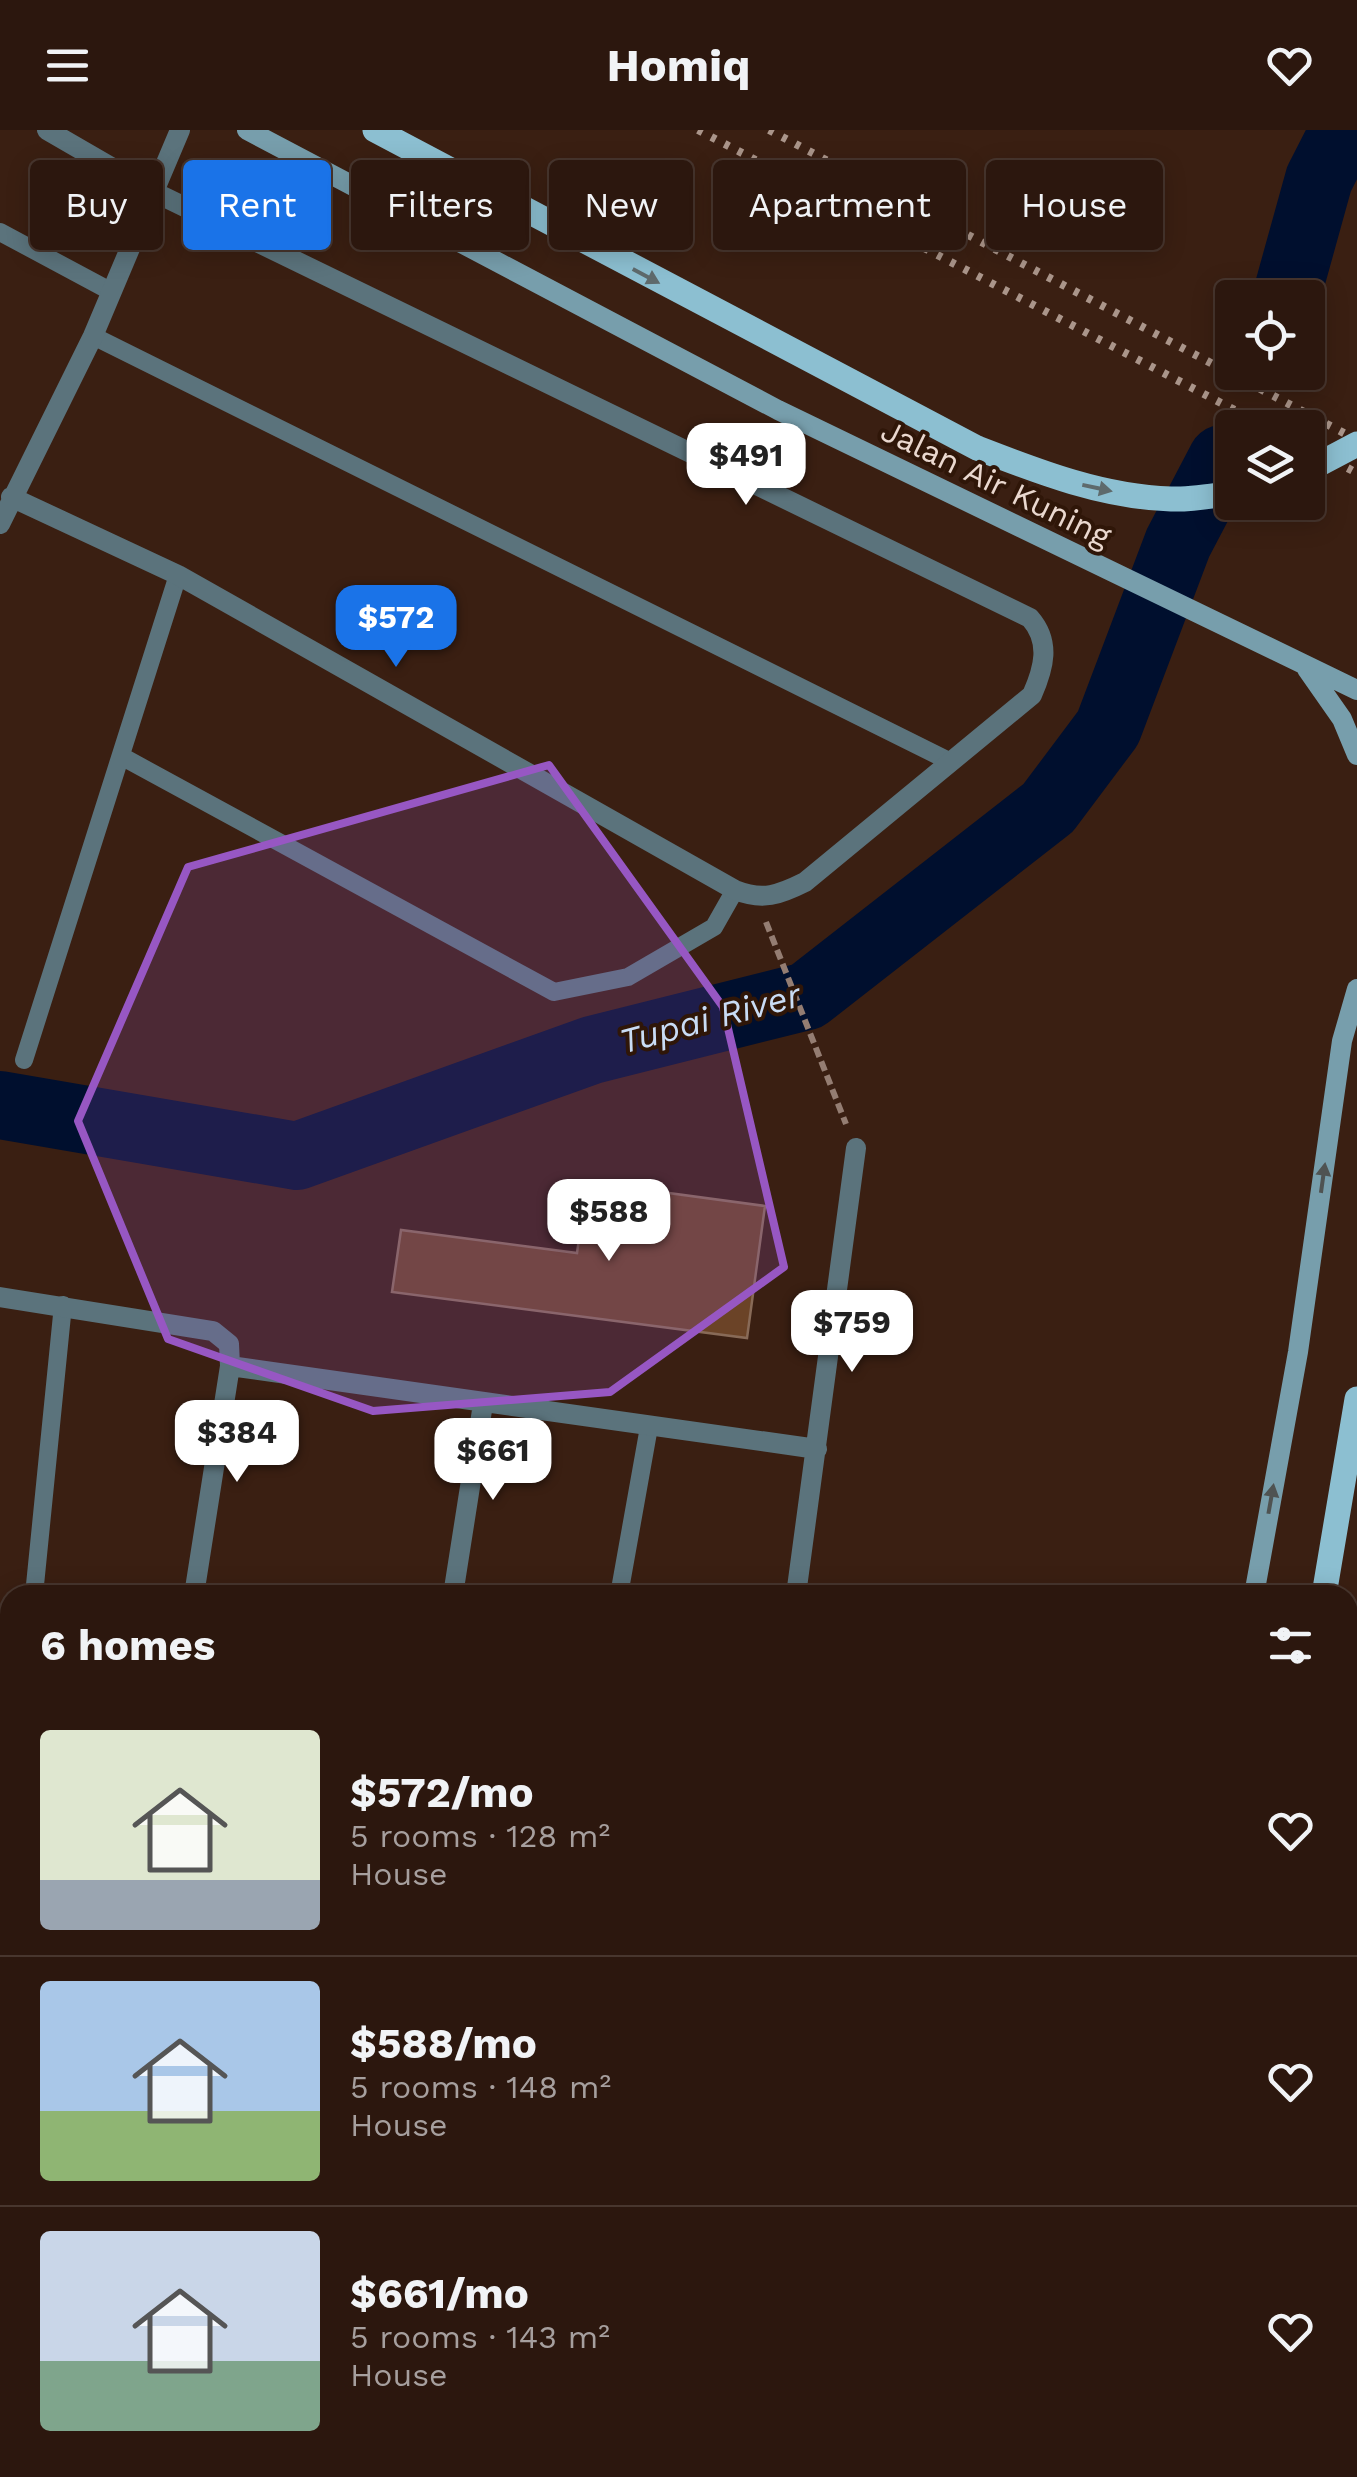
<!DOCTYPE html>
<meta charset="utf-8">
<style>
:root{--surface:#2c170e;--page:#342017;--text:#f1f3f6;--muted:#a69f9e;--line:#48362e;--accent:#1a73e8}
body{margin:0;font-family:"Work Sans",sans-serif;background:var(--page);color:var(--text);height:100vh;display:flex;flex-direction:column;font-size:38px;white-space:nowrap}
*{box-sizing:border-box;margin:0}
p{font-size:32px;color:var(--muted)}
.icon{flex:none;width:55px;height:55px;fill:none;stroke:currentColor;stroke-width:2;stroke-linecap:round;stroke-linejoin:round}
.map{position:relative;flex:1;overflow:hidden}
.details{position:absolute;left:0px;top:1455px;width:1358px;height:892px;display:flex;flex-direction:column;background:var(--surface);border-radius:30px 30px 0 0;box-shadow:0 5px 25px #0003,0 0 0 2px var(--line)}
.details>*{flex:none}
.guide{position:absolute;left:30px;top:30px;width:1298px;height:90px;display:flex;gap:20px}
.controls{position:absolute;left:1215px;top:150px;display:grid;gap:20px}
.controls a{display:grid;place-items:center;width:110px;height:110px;border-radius:10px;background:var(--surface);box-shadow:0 5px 25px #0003,0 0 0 2px var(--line);font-size:50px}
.price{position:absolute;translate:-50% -85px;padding:0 22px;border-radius:20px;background:#fff;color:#222;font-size:32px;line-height:65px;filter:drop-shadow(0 2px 5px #0008)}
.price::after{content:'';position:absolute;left:50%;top:60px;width:30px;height:22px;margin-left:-15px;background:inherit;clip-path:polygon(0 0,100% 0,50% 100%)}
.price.current{background:var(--accent);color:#fff}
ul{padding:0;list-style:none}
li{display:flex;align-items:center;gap:30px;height:250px;padding:0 40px}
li+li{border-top:2px solid var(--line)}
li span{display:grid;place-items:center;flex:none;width:280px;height:200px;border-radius:10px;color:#555}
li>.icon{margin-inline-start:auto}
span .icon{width:120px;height:120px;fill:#fffc;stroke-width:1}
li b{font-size:42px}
h2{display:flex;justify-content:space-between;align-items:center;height:120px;padding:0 40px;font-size:42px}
.tag{padding:0 35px;border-radius:10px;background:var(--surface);box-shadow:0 5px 25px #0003,0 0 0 2px var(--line);font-size:35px;line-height:90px}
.tag.current{background:var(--accent);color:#fff}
header{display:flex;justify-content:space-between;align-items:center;height:130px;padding:0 40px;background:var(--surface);font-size:45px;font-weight:700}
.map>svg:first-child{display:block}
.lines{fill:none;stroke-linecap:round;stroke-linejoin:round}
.river{stroke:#000f2e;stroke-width:68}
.building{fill:#6b4327;stroke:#886a57;stroke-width:2.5}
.path{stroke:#947d72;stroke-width:6;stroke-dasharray:10 5;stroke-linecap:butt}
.lane{stroke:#5b737c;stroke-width:18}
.street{stroke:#5b737c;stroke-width:20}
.secondary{stroke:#779eac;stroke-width:20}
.primary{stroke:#8cbfd1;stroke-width:25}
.rail{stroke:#aa958a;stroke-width:8;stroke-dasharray:5 10;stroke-linecap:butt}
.primary-bridge{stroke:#8cbfd1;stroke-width:25}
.oneway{fill:#5e6a6c}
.oneway2{fill:#4f5352}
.marked{fill:#9757c3;fill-opacity:0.2;stroke:#9757c3;stroke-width:8;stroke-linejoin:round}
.labels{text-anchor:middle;stroke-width:8;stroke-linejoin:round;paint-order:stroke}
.street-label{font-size:32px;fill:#ead8cf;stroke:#2f1608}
.water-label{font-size:35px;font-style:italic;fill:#c9dcf5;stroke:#2f1608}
</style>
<header><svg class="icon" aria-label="menu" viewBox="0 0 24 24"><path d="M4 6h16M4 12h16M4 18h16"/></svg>Homiq<svg class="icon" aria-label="heart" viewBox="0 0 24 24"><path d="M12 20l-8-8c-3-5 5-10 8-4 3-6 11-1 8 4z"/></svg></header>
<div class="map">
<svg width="1357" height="2347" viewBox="0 0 1357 2347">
<rect width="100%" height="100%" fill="#3a1f12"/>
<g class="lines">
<path class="river" d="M1286,168L1319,49L1344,0
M0,975L297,1026L592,920L807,866L1048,678L1108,598L1178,413L1222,329"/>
</g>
<path class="building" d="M587,1052L765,1076L747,1208L392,1162L401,1100L577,1123Z"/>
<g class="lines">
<path class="path" d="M766,792L846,994"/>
<path class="lane" d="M0,102L112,162
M93,206L951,632
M121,626L554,862L628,847L714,797L735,760
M24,930L178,445
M34,1465L63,1175
M619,1465L649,1297
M0,1882L10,1883
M0,2221L10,2223"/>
<path class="street" d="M11,367L178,445L735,760C763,771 779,765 805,752L1032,565C1044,538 1051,512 1030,488L154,62L47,0
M0,394L93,206L180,0
M0,1167L213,1201L229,1214L230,1236L817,1319
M194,1465L230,1236
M453,1465L483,1274
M796,1465L856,1018
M0,1706L10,1707
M0,2049L10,2050
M671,2347L672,2338"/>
<path class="secondary" d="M247,0L778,280L1357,560
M1307,539L1342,589L1357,625
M1254,1465L1298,1222L1342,911L1357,859
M1348,2103L1357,2054
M1097,2347L1099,2338
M1298,2347L1301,2338"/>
<path class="primary" d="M375,0L977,318C1039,342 1103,367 1171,369C1191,370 1213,366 1232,363
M1324,1465L1357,1269
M1348,1670L1357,1620
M1166,2347L1168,2338
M1226,2347L1228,2338"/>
<path class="rail" d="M698,0L1269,298
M769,0L1357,310
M1308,317L1357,343"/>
<path class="primary-bridge" d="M1308,340L1357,314"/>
</g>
<defs><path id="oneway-solid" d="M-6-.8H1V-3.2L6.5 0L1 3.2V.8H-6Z" transform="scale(2.5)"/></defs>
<g class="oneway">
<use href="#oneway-solid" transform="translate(646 146) rotate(28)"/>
<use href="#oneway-solid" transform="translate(1097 358) rotate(12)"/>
</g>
<g class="oneway2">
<use href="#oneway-solid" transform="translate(1323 1048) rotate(-82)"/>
<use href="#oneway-solid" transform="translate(1271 1369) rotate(-80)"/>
</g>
<path class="marked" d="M549,635L723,877L784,1137L610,1262L373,1281L168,1209L78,991L188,737Z"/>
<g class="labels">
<g class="street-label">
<text transform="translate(996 353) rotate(26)" y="11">Jalan Air Kuning</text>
</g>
<g class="water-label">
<text transform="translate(710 888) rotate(-15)" y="12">Tupai River</text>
</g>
</g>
</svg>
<div class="controls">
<a><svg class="icon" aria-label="locate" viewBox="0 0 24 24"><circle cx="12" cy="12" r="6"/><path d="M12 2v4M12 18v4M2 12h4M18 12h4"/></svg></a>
<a><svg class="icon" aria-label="layers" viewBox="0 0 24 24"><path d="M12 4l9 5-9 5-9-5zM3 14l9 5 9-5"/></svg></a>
</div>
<b class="price" style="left:746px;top:378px">$491</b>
<b class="price current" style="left:396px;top:540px">$572</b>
<b class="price" style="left:609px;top:1134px">$588</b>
<b class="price" style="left:852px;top:1245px">$759</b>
<b class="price" style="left:237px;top:1355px">$384</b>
<b class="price" style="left:493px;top:1373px">$661</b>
<div class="guide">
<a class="tag">Buy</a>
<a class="tag current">Rent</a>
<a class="tag">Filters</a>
<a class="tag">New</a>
<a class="tag">Apartment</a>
<a class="tag">House</a>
</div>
<section class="details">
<h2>6 homes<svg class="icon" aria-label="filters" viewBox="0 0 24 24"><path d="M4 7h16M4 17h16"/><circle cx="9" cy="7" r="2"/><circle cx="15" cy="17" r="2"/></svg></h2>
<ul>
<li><span style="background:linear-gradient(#dfe7d0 75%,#9aa5b1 0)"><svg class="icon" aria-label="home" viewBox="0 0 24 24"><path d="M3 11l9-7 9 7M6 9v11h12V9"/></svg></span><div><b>$572/mo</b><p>5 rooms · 128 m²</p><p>House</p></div><svg class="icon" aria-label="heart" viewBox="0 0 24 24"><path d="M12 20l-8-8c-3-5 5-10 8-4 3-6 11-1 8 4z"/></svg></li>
<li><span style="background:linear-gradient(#a9c7e8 65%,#8fb573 0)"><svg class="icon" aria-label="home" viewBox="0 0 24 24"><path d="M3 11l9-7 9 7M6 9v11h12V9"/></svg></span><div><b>$588/mo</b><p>5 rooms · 148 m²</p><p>House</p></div><svg class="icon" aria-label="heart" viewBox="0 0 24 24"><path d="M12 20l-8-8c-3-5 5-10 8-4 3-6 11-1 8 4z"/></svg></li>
<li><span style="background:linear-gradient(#c9d6e8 65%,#7fa58c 0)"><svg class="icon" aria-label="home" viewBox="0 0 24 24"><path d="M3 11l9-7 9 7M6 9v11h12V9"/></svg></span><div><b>$661/mo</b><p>5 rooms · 143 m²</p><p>House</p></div><svg class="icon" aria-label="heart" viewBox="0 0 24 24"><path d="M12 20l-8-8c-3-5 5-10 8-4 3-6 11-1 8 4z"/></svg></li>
</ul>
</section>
</div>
